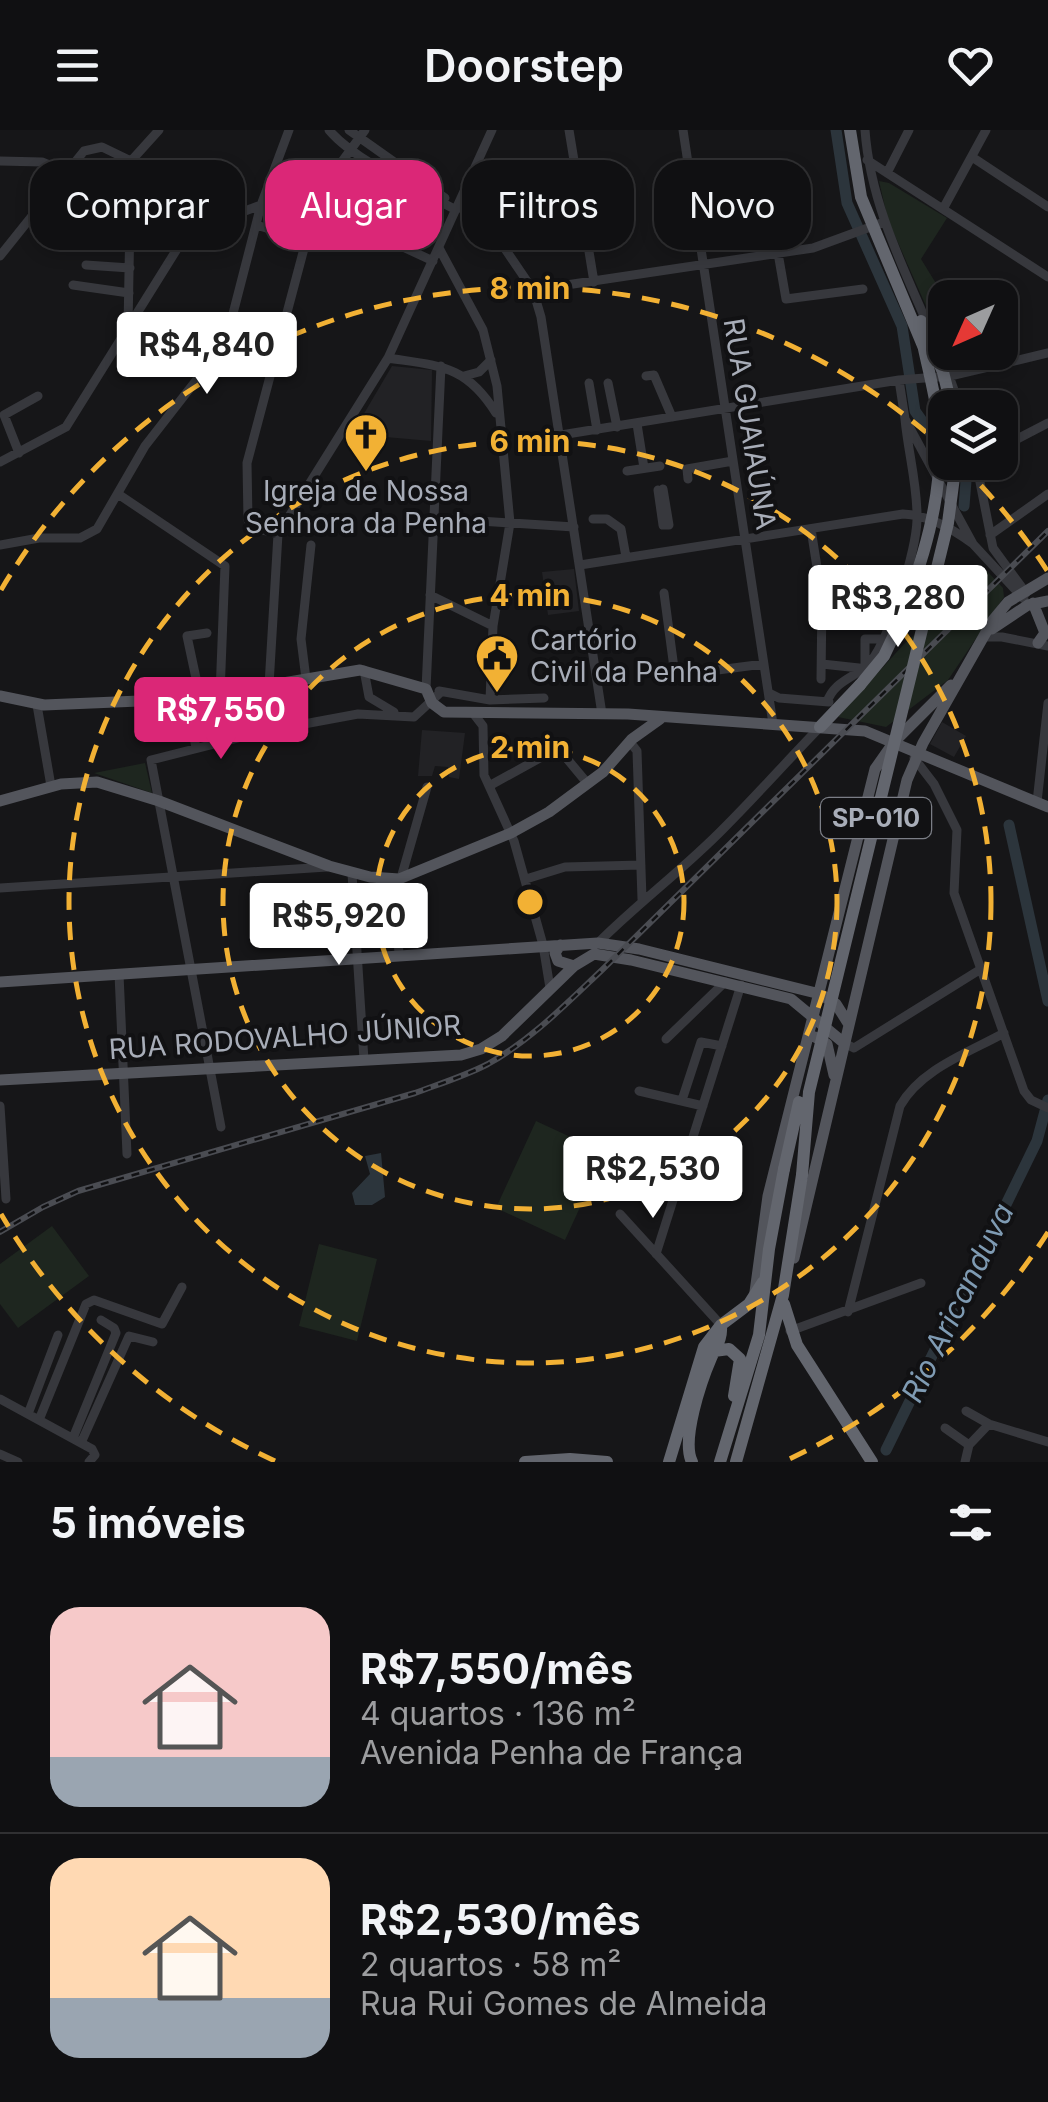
<!DOCTYPE html>
<html lang="pt">
<meta charset="utf-8">
<style>
:root{--surface:#101012;--page:#19191b;--text:#f1f3f6;--muted:#9c9d9f;--line:#303032;--accent:#db2777}
body{margin:0;font-family:Inter,sans-serif;background:var(--page);color:var(--text);height:100vh;display:flex;flex-direction:column;font-size:38px;white-space:nowrap}
*{box-sizing:border-box;margin:0}
p{font-size:32px;color:var(--muted)}
.icon{flex:none;width:55px;height:55px;fill:none;stroke:currentColor;stroke-width:2;stroke-linecap:round;stroke-linejoin:round}
.map{position:relative;height:1332px;overflow:hidden}
.panel{display:flex;flex-direction:column;background:var(--surface);flex:1}
.panel>*{flex:none}
.hud{position:absolute;left:30px;top:30px;width:990px;height:90px;display:flex;gap:20px}
.needle{width:65px;rotate:225deg}
.tools{position:absolute;left:928px;top:150px;display:grid;gap:20px}
.tools a{display:grid;place-items:center;width:90px;height:90px;border-radius:20px;background:var(--surface);box-shadow:0 5px 15px #0003,0 0 0 2px var(--line);font-size:50px}
.price{position:absolute;translate:-50% -85px;padding:0 22px;border-radius:10px;background:#fff;color:#222;font-size:32px;line-height:65px;filter:drop-shadow(0 2px 5px #0008)}
.price::after{content:'';position:absolute;left:50%;top:60px;width:30px;height:22px;margin-left:-15px;background:inherit;clip-path:polygon(0 0,100% 0,50% 100%)}
.price.selected{background:var(--accent);color:#fff}
ul{padding:0;list-style:none}
li{display:flex;align-items:center;gap:30px;height:250px;padding:0 50px}
li+li{border-top:2px solid var(--line)}
li span{display:grid;place-items:center;flex:none;width:280px;height:200px;border-radius:30px;color:#555}
li>.icon{margin-inline-start:auto}
span .icon{width:120px;height:120px;fill:#fffc;stroke-width:1}
li b{font-size:42px}
h2{display:flex;justify-content:space-between;align-items:center;height:120px;padding:0 50px;font-size:42px}
.tag{padding:0 35px;border-radius:30px;background:var(--surface);box-shadow:0 5px 15px #0003,0 0 0 2px var(--line);font-size:35px;line-height:90px}
.tag.selected{background:var(--accent);color:#fff}
header{display:flex;justify-content:space-between;align-items:center;height:130px;padding:0 50px;background:var(--surface);font-size:45px;font-weight:600}
.map>svg:first-child{display:block}
.built{fill:#222225}
.green{fill:#1e261f}
.water{fill:#2c353c}
.lines{fill:none;stroke-linecap:round;stroke-linejoin:round}
.river{stroke:#2c353c;stroke-width:11}
.minor{stroke:#37383d;stroke-width:9}
.major{stroke:#53555c;stroke-width:11}
.highway{stroke:#63666e;stroke-width:12}
.rail-casing{stroke:#4a4c52;stroke-width:6}
.rail{stroke:#111113;stroke-width:2.5;stroke-dasharray:8;stroke-linecap:butt}
.highway-bridge{stroke:#63666e;stroke-width:12}
.ring{fill:none;stroke:#f2b134;stroke-width:5;stroke-dasharray:18 12}
.labels{text-anchor:middle;stroke-width:8;stroke-linejoin:round;paint-order:stroke}
.shield{fill:#111113;stroke:#7b7e86;stroke-width:2.5}
.shield-label{font-size:25px;font-weight:bold;fill:#a8adb8}
.street-label{font-size:28px;fill:#a8adb8;stroke:#111113}
.poi-label{font-size:28px;fill:#a8adb8;stroke:#111113}
.water-label{font-size:30px;font-style:italic;fill:#7f9bb3;stroke:#111113}
.centre{fill:#f2b134;stroke:#111113;stroke-width:5}
.ring-label{font-size:30px;text-anchor:middle;font-weight:bold;fill:#f2b134;stroke:#111113;stroke-width:8;stroke-linejoin:round;paint-order:stroke}
</style>
<header><svg class="icon" aria-label="menu" viewBox="0 0 24 24"><path d="M4 6h16M4 12h16M4 18h16"/></svg>Doorstep<svg class="icon" aria-label="heart" viewBox="0 0 24 24"><path d="M12 20l-8-8c-3-5 5-10 8-4 3-6 11-1 8 4z"/></svg></header>
<div class="map">
<svg width="1048" height="1332" viewBox="0 0 1048 1332">
<rect width="100%" height="100%" fill="#161618"/>
<path class="built" d="M392,236L432,240L431,311L352,304Z
M574,439L579,481L548,485L542,442Z
M942,592L966,606L954,627L930,614Z
M422,600L465,603L459,649L449,647L448,637L435,636L432,646H418Z"/>
<path class="green" d="M879,51L889,53L947,88L921,129L945,168V219L888,90Z
M987,441L1003,458L1004,467L948,550L886,597L838,587L904,514Z
M263,564L269,593L202,607L200,576L204,578L209,574Z
M145,633L152,663L94,643Z
M536,991L605,1023L565,1110L496,1078Z
M52,1096L89,1146L18,1198L0,1174V1134Z
M319,1114L377,1129L357,1211L299,1196Z"/>
<path class="water" d="M381,1023L385,1067L372,1075H355L352,1063L370,1044L365,1026Z"/>
<g class="lines">
<path class="river" d="M836,0L847,73L902,196L915,281L942,319
M952,332L966,351L964,376
M1009,695L1048,871
M886,1320L1037,1011L1048,970"/>
<path class="minor" d="M329,0C355,31 420,60 456,80
M349,0L445,68
M569,0L594,152
M683,0L773,594
M865,0C872,99 931,184 960,278
M972,27L1048,77
M867,30L1048,147
M0,31L42,32L64,41
M131,31L159,0
M887,43L909,0
M465,60L533,160L541,187L602,584
M943,79L986,0
M256,95L304,109
M358,96L433,131
M353,113L377,35
M439,118L483,200L497,256L510,393L493,496L490,570
M778,123L786,169L863,159
M0,126L84,21L102,17L131,31
M86,135L130,138
M73,155L129,163
M533,160L813,118L884,92
M128,198L131,31
M388,228C440,236 466,235 496,283
M464,246L479,242L491,230
M646,246L654,245L672,287
M899,250L905,289L973,414L1024,469
M589,253L597,300
M608,253L617,297
M637,294L644,338
M561,305L899,250L950,246L1048,223
M1000,318L1048,293
M19,323L4,285L38,266
M0,332L66,297L182,111L218,91L261,75
M976,332L993,418L1026,463
M627,341L660,336
M688,349L687,339L733,331
M658,360L663,395H669L663,359
M118,364L225,436L220,564
M434,388L574,397
M593,389H607L621,399L626,427
M811,399L822,469L821,549
M278,404L255,398L248,390L247,333L314,81L330,48L365,0
M990,405L1048,364
M0,415L39,408H80L97,399L145,316L212,230L228,203L261,75L289,0
M580,435L903,384C929,385 953,399 973,414
M664,463L674,538L710,541L764,534
M430,465L493,496
M822,469H898
M985,507H1002L1048,516
M822,534L859,538
M865,535V509H882
M364,540L369,567L394,582
M306,549L301,509L311,415
M426,559L441,236
M439,561L490,570L544,568
M769,563L779,568L829,572
M200,567L187,506L207,503
M187,569L196,618
M827,572C835,549 857,548 871,531C890,507 916,420 917,390C918,357 908,322 905,289
M37,575L51,656
M473,583L483,596L484,645L514,711L543,815L550,858
M276,599L269,555L278,404L388,228L492,0
M630,612L637,621L642,769
M914,628L934,654L957,700L954,763L1024,961L1031,970L1048,978
M489,656L558,618L588,654
M1037,672L1048,573
M352,744L364,930
M401,748L427,657
M526,749L565,737L641,735
M394,750L399,824
M0,758L327,737
M598,813C639,772 684,739 724,698C757,665 788,630 820,597
M119,844L127,1024
M666,909L725,852
M844,913L854,918L981,839
M639,961L703,976
M682,970L701,912L722,916
M0,976L6,1069
M221,997L151,630L261,602L358,584L414,587L441,562
M620,1084L721,1195
M656,1124L741,855
M848,1182L900,976C921,939 968,923 1004,903
M790,1201L921,1153
M0,1269L92,1319L95,1325L89,1332
M966,1281L989,1294
M28,1284L58,1205
M39,1290L86,1174L94,1170L162,1194L182,1157
M945,1298L969,1315
M73,1308L116,1203L114,1198L101,1190
M81,1313L129,1206L153,1212
M0,1324L18,1332
M965,1332L969,1315L989,1294L1048,1312"/>
<path class="major" d="M1033,473L1045,503L1038,513
M992,499L1028,475L1048,471
M0,566L44,575L187,569L360,540L426,559L432,573L444,582L628,584L865,601L1048,677
M0,671L61,654L97,652L159,671L329,736L370,747L399,749L511,703L549,682L603,642L632,609L660,589
M560,815L555,823L558,831L574,836
M0,852L598,813L639,819L820,864L836,874L848,893
M815,907L827,914L834,945
M0,950L461,925L481,919L502,906L574,836L594,824L631,830L791,869L844,913
M794,1128L907,650L923,613L993,490L1008,472L1048,448
M755,1162L768,1066L875,639L894,612L951,555"/>
<path class="highway" d="M820,597L860,555
M784,1174L797,1215L872,1332
M714,1221L729,1219L740,1229L734,1266
M525,1332L570,1329L607,1332
M669,1332L704,1217L721,1195L749,1174L763,1152
M692,1332C681,1310 701,1251 711,1228C716,1216 722,1209 721,1197
M720,1332L759,1205L769,1119L784,1039
M736,1332L783,1165L802,1045"/>
<g class="rail-casing">
<path id="rail" d="M0,1102L43,1077L78,1061L415,963C439,954 465,946 488,934C531,910 566,874 602,840L1048,401"/>
</g>
<use href="#rail" class="rail"/>
<path class="highway-bridge" d="M850,0L861,67L926,223
M921,191L943,242L952,278
M860,555L884,526L893,507C921,439 947,362 938,288C935,265 929,242 924,219
M784,1039L799,972
M802,1045L809,962L948,393L956,332"/>
</g>
<g class="ring">
<circle cx="530" cy="772" r="154"/>
<circle cx="530" cy="772" r="307"/>
<circle cx="530" cy="772" r="461"/>
<path d="M1048 1102A614 614 0 0 1 785 1331M275 1331A614 614 0 0 1 1 1084M1 460A614 614 0 0 1 945 319M960 334A614 614 0 0 1 1048 442"/>
</g>
<defs>
<g id="church-pin" transform="scale(2.25)"><path d="M0 17L-7.5 6A9.5 9.5 0 1 1 7.5 6Z" fill="#f2b134" stroke="#111113"/><path d="M-1.2-6h2.4v3.5h3.3v2.4h-3.3V6h-2.4V-.1h-3.3v-2.4h3.3Z" fill="#111"/></g>
<g id="civic-pin" transform="scale(2.25)"><path d="M0 17L-7.5 6A9.5 9.5 0 1 1 7.5 6Z" fill="#f2b134" stroke="#111113"/><path d="M-.6-6.5H3V-4.5H.6V-3L4-1V1h2V6H-6V1h2V-1L-.6-3ZM-1.2 2.5V6h2.4V2.5Z" fill="#111"/></g>
</defs>
<g fill-rule="evenodd">
<use href="#church-pin" x="366" y="305"/>
<use href="#civic-pin" x="497" y="526"/>
</g>
<g class="labels">
<rect class="shield" x="821" y="668" width="110" height="40" rx="8"/>
<g class="shield-label">
<text x="876" y="697">SP-010</text>
</g>
<g class="street-label">
<text transform="translate(750 294) rotate(81)" y="10">RUA GUAIAÚNA</text>
<text transform="translate(285 907) rotate(-4)" y="10">RUA RODOVALHO JÚNIOR</text>
</g>
<g class="poi-label">
<text x="366" y="371">Igreja de Nossa<tspan x="366" dy="32">Senhora da Penha</tspan></text>
<text x="530" y="520" text-anchor="start">Cartório<tspan x="530" dy="32">Civil da Penha</tspan></text>
</g>
<g class="water-label">
<text transform="translate(958 1173) rotate(-64)" y="10">Rio Aricanduva</text>
</g>
</g>
<circle cx="530" cy="772" r="15" class="centre"/>
<g class="ring-label">
<text x="530" y="169">8 min</text>
<text x="530" y="322">6 min</text>
<text x="530" y="476">4 min</text>
<text x="530" y="628">2 min</text>
</g>
</svg>
<div class="tools">
<a><svg class="needle" viewBox="-14 -14 28 28"><path d="M0-13l5 13h-10z" fill="#e53935"/><path d="M0 13l5-13h-10z" fill="#9c9d9f"/></svg></a>
<a><svg class="icon" aria-label="layers" viewBox="0 0 24 24"><path d="M12 4l9 5-9 5-9-5zM3 14l9 5 9-5"/></svg></a>
</div>
<b class="price" style="left:207px;top:267px">R$4,840</b>
<b class="price" style="left:898px;top:520px">R$3,280</b>
<b class="price selected" style="left:221px;top:632px">R$7,550</b>
<b class="price" style="left:339px;top:838px">R$5,920</b>
<b class="price" style="left:653px;top:1091px">R$2,530</b>
<div class="hud">
<a class="tag">Comprar</a>
<a class="tag selected">Alugar</a>
<a class="tag">Filtros</a>
<a class="tag">Novo</a>
</div>
</div>
<section class="panel">
<h2>5 imóveis<svg class="icon" aria-label="filters" viewBox="0 0 24 24"><path d="M4 7h16M4 17h16"/><circle cx="9" cy="7" r="2"/><circle cx="15" cy="17" r="2"/></svg></h2>
<ul>
<li><span style="background:linear-gradient(#f6c9c9 75%,#9aa5b1 0)"><svg class="icon" aria-label="home" viewBox="0 0 24 24"><path d="M3 11l9-7 9 7M6 9v11h12V9"/></svg></span><div><b>R$7,550/mês</b><p>4 quartos · 136 m²</p><p>Avenida Penha de França</p></div></li>
<li><span style="background:linear-gradient(#ffd9b3 70%,#9aa5b1 0)"><svg class="icon" aria-label="home" viewBox="0 0 24 24"><path d="M3 11l9-7 9 7M6 9v11h12V9"/></svg></span><div><b>R$2,530/mês</b><p>2 quartos · 58 m²</p><p>Rua Rui Gomes de Almeida</p></div></li>
</ul>
</section>
